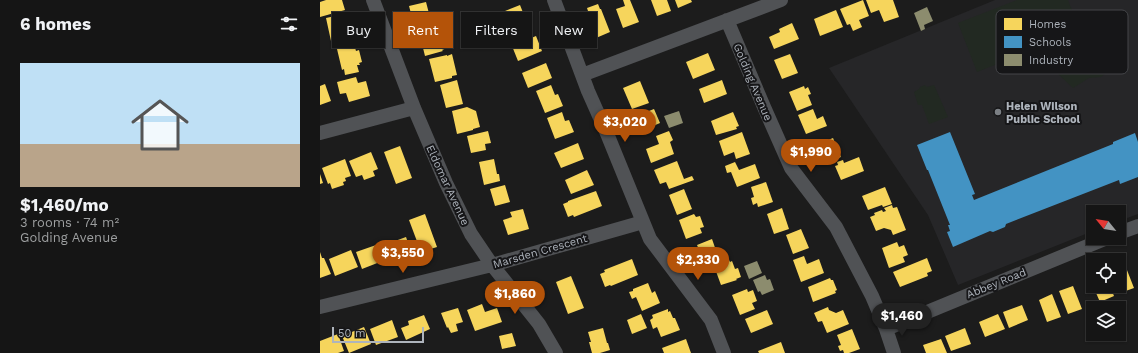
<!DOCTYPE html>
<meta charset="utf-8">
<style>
:root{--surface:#151515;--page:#222;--text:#f1f3f6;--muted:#9d9fa0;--line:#343434;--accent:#b45309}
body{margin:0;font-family:"Work Sans",sans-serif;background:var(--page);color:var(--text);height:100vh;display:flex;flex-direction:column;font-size:15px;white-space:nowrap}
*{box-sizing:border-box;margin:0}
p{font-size:13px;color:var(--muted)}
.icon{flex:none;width:22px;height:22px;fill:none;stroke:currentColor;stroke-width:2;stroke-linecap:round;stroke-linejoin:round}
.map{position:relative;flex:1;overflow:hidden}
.drawer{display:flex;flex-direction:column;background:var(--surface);width:320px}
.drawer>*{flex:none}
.hud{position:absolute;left:12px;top:12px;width:380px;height:36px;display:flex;gap:8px}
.needle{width:26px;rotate:300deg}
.buttons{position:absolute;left:766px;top:205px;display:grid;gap:8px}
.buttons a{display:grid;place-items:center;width:40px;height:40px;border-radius:0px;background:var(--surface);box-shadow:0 1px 3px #0004,0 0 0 1px var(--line);font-size:20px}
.scale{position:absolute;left:12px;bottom:10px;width:92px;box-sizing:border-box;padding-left:4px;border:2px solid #aeb4bc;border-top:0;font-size:11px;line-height:14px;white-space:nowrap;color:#aeb4bc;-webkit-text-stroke:3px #161618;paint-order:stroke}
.price{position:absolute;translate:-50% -34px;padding:0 9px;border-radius:14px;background:var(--accent);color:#fff;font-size:13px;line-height:26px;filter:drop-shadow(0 1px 2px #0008)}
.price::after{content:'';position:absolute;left:50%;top:24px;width:12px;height:9px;margin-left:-6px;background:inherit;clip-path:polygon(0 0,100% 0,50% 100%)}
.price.current{background:#222;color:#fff}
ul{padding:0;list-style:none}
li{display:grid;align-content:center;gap:8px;height:212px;padding:0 20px}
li+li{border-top:1px solid var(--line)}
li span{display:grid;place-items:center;height:124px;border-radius:0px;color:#555}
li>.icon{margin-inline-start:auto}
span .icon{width:72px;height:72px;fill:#fffc;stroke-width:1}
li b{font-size:17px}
h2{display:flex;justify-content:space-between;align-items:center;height:48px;padding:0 20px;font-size:17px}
.chip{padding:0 14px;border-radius:0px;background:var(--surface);box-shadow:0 1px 3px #0004,0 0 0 1px var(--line);font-size:14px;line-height:36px}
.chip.current{background:var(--accent);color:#fff}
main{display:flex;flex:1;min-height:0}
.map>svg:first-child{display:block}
.built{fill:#262628}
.green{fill:#222922}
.homes{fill:#f6d55c}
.schools{fill:#4393c3}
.industry{fill:#8c8c6e}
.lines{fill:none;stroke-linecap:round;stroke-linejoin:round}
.minor{stroke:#505255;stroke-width:14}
.poi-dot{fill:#7b7f84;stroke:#161618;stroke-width:1.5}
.labels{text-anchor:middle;stroke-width:4;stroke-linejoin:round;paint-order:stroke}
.street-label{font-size:11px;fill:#aeb4bc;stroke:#161618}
.poi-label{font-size:11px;font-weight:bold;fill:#aeb4bc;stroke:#161618;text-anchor:start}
.key{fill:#161618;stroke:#444549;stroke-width:1}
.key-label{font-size:11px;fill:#aeb4bc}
</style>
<main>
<section class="drawer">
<h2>6 homes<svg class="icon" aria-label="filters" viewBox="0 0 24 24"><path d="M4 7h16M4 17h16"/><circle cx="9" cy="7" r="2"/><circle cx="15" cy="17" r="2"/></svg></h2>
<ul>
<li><span style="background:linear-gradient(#bfe0f5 65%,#b9a48a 0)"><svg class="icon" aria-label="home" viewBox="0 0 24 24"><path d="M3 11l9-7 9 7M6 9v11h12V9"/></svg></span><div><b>$1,460/mo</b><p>3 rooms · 74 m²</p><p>Golding Avenue</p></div></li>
</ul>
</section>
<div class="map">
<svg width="818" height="353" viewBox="0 0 818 353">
<rect width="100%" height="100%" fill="#1c1c1c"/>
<path class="built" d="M675,0H818V214L799,221V212H773V231L638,285L608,215L509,68Z"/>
<path class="green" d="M697,0H748L760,31L657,72L638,23Z
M765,40L791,55L792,67L781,77L769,78L753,88L722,59Z
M605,85L607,87L614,85L628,117L609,124L602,105H598L594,92L599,89L600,87Z"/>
<path class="homes" d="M6,0H22L25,10L0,17V2Z
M303,0H310L319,22L303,28L296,9L305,6Z
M331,0H347L351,11L337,16Z
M355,0H371L372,2L358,8Z
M543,0L549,16L539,20L542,27L533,31L530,24L527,25L520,9Z
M546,0H573L579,17L564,22L559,10L551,13Z
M106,2L112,25L95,29L89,6Z
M278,4L280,9H281L290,32L276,38L266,14H269L267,8Z
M200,5L204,15L208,13L213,26L194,33L190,22L184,24L181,14L185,12V11Z
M516,10L523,27L500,36L494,19Z
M24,14L29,37H28L29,44L14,47L13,41H11L6,18Z
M472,23L479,39L454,49L449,37L460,32L459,29Z
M116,28L118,33L123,32L127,48L122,50L123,51L105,56L99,32Z
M216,36L222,51L198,61L192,46Z
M34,44L36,51L39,50L42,62L39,63L40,65H37L39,72L25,75L24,69L22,70L17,49Z
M388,53L395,70L373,79L366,62Z
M132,54L137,75L132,76V78L115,82L109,59L127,55V56Z
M470,54L478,73L462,79L454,60Z
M226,63L232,78L208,88L202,73Z
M36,77L38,83L46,81L50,96L29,102L26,93L20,94L17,82Z
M137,80L143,104L126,108L120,85Z
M402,80L407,94L384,103L379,89Z
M320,81L329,103L312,109L303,88Z
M5,84L11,101L0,105V86Z
M231,85L235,95L238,94L243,106L225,113L216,91Z
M484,86L485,89L488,87L491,94L488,95L492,105L477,111L469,92Z
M147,107L156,111L160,127L153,129V130L137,134L132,111Z
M334,109L340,123L317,133L311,118Z
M493,109L497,119L503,116L507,126L486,134L478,115Z
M242,112L245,121L249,120L254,132L235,139L227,118Z
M413,112L419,126L416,127L417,129L396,135L391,121Z
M168,131L171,143L165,144L166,150L151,153L147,136Z
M349,131L353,140L350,142L354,154L331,163L326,149L339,144L336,136Z
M422,132L430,154L416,159L414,152L404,156L399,141Z
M513,138L521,157L506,163L498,144Z
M258,143L264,159L241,168L234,153Z
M80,146L92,178L76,184L64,152Z
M51,152L58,169L53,171L55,176L44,180L42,175L36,177L29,161Z
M539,157L544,171L521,180L515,166L518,165L517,162L523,160L524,163Z
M25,159L31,176L25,178L26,181L23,182L24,185L12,189L10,183L8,184L2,168Z
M174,159L177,174H179L180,181L164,185L159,162Z
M357,161L364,179L372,176L374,180L349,189L346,182L340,184L334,170Z
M415,162L419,170L435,164L440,178L417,187L411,172L407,173L405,166Z
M267,170L274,185L251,194L245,180Z
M0,174L3,183L0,184Z
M446,182L453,202L438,207L437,203L433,205L431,198L434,197L431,187Z
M185,185L190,202L175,206L170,189Z
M565,187L572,204L563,207L562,205L548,210L542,196Z
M364,189L372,209L357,215L349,195Z
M276,191L282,206L254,217L253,215L248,217L243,204L248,202V201Z
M572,205L573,208L577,207L586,230L573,235L571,230L564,228L556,231L550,217L555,215L554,213L562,210L563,212L566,211L564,208Z
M462,208L469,229L454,234L447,214Z
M203,209L209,229L188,235L183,220L192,217L190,212Z
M105,214L117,247L101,252L89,220Z
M374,214L376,217L380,216L384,227L380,228L382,233L366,239L359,220Z
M481,229L489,248L473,254L466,235Z
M86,237L92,254L70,262L64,245Z
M392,239L399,259L385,265L377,245Z
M577,242L579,247L584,245L588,255L583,257L585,262L569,268L562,248Z
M59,244L65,260L42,269L36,252Z
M31,250L38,267L15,276L9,259Z
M0,252L2,258H4L11,274L0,278Z
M484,256L487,264L499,259L504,273L481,282L473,260Z
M607,258L612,271L607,273L608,276L580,287L573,272Z
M312,259L318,275L291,286L290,285L285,287L280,274L285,272L284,270Z
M409,260L410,262L412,261L415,269L418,268L421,277L416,279L417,280L401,285L394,266Z
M805,265L814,288L800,293L797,286H799V267Z
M251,276L264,308L248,314L236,282Z
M510,278L511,280H513L517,290L515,291L516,293L493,302L488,287Z
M328,283L332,293L335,291L340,303L322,311L316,297L312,299L309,292L313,291V289Z
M753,286L762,309L748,314L739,291Z
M773,286H790L794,296L780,302Z
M427,289L428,292L433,290L437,301L432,303L435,309L420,315L412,295Z
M732,294L741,317L727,322L719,300Z
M162,304L165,312L177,308L182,322L155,331L147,310Z
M702,305L708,320L689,328L683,312Z
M508,307L509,310L516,313L523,310L529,324L507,333L502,321L498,322L494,313Z
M138,308L143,322L136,324L138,331L131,333L128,327L127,328L121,313Z
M348,309V312L350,311L353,318H355L360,330L341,337L337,327L333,329L330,320L333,318L332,315Z
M447,310L453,324L431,333L425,319Z
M321,314L327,328L312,334L307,320Z
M678,314L685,329L665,337L659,322Z
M104,315L110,329L86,340L81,328L89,325L88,321Z
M72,320L78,337L56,345L50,329Z
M44,327L51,344L29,353L22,336Z
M283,328L287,343H288L290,350L280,353H272L269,342H271L268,332Z
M645,328L651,344L631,351L625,336Z
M532,329L540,349L529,353H524L523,350L520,351L518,346L521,345L517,335Z
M192,333L196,346L182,349L179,336Z
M18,334L24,351L18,353H0V341Z
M366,339L371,353H344L342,348Z
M621,339L627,353H606L603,345Z
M461,342L465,353H439L438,351Z"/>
<path class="schools" d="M630,132L655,194L652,195L654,200L793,144V142L815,133L818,142V177L800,184L799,180L686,224L685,227L673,232L670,231L633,247L627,232L630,231L628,225H630L608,170H607L597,145Z"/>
<path class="industry" d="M607,7L613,21L604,25L605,29L601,31L594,13Z
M359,111L363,123L349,128L344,116Z
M437,261L442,273L429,279L424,266Z
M445,275L447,280L450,279L454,290L442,295L440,291L438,292L433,280Z"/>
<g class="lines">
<path class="minor" d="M53,0L94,108L126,183L151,234L172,265L219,324L236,353
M234,0L268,91L288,136L330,239L391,320L404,353
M407,20L444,107L471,168L516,227L552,296L566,329L574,353
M262,75L461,0
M0,133L94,108
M799,233L818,226
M0,307L172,265L323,222
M566,329L787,238"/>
</g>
<circle class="poi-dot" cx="678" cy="112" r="4"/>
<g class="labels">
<g class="street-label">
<text transform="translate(433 82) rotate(67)" y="4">Golding Avenue</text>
<text transform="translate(128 185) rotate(65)" y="4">Eldomar Avenue</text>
<text transform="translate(220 251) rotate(-16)" y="4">Marsden Crescent</text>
<text transform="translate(676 283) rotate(-22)" y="4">Abbey Road</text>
</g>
<g class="poi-label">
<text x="686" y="110">Helen Wilson<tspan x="686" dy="13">Public School</tspan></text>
</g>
</g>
<rect x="676" y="10" width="132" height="64" rx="6" class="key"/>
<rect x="684" y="18" width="18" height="12" fill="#f6d55c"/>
<rect x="684" y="36" width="18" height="12" fill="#4393c3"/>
<rect x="684" y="54" width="18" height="12" fill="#8c8c6e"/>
<g class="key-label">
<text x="709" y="28">Homes</text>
<text x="709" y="46">Schools</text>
<text x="709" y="64">Industry</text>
</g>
</svg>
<div class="buttons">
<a><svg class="needle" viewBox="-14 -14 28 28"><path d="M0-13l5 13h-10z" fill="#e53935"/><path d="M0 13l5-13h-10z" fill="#9d9fa0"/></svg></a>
<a><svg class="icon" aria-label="locate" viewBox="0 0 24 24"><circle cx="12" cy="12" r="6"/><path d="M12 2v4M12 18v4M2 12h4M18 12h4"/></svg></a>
<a><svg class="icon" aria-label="layers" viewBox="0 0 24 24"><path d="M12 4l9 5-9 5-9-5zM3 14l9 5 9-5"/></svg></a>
</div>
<div class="scale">50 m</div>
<b class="price" style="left:305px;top:143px">$3,020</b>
<b class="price" style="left:491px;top:173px">$1,990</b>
<b class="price" style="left:83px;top:274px">$3,550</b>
<b class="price" style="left:378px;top:281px">$2,330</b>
<b class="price" style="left:195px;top:315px">$1,860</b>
<b class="price current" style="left:582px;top:337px">$1,460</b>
<div class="hud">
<a class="chip">Buy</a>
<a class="chip current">Rent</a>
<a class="chip">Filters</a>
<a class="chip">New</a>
</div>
</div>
</main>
